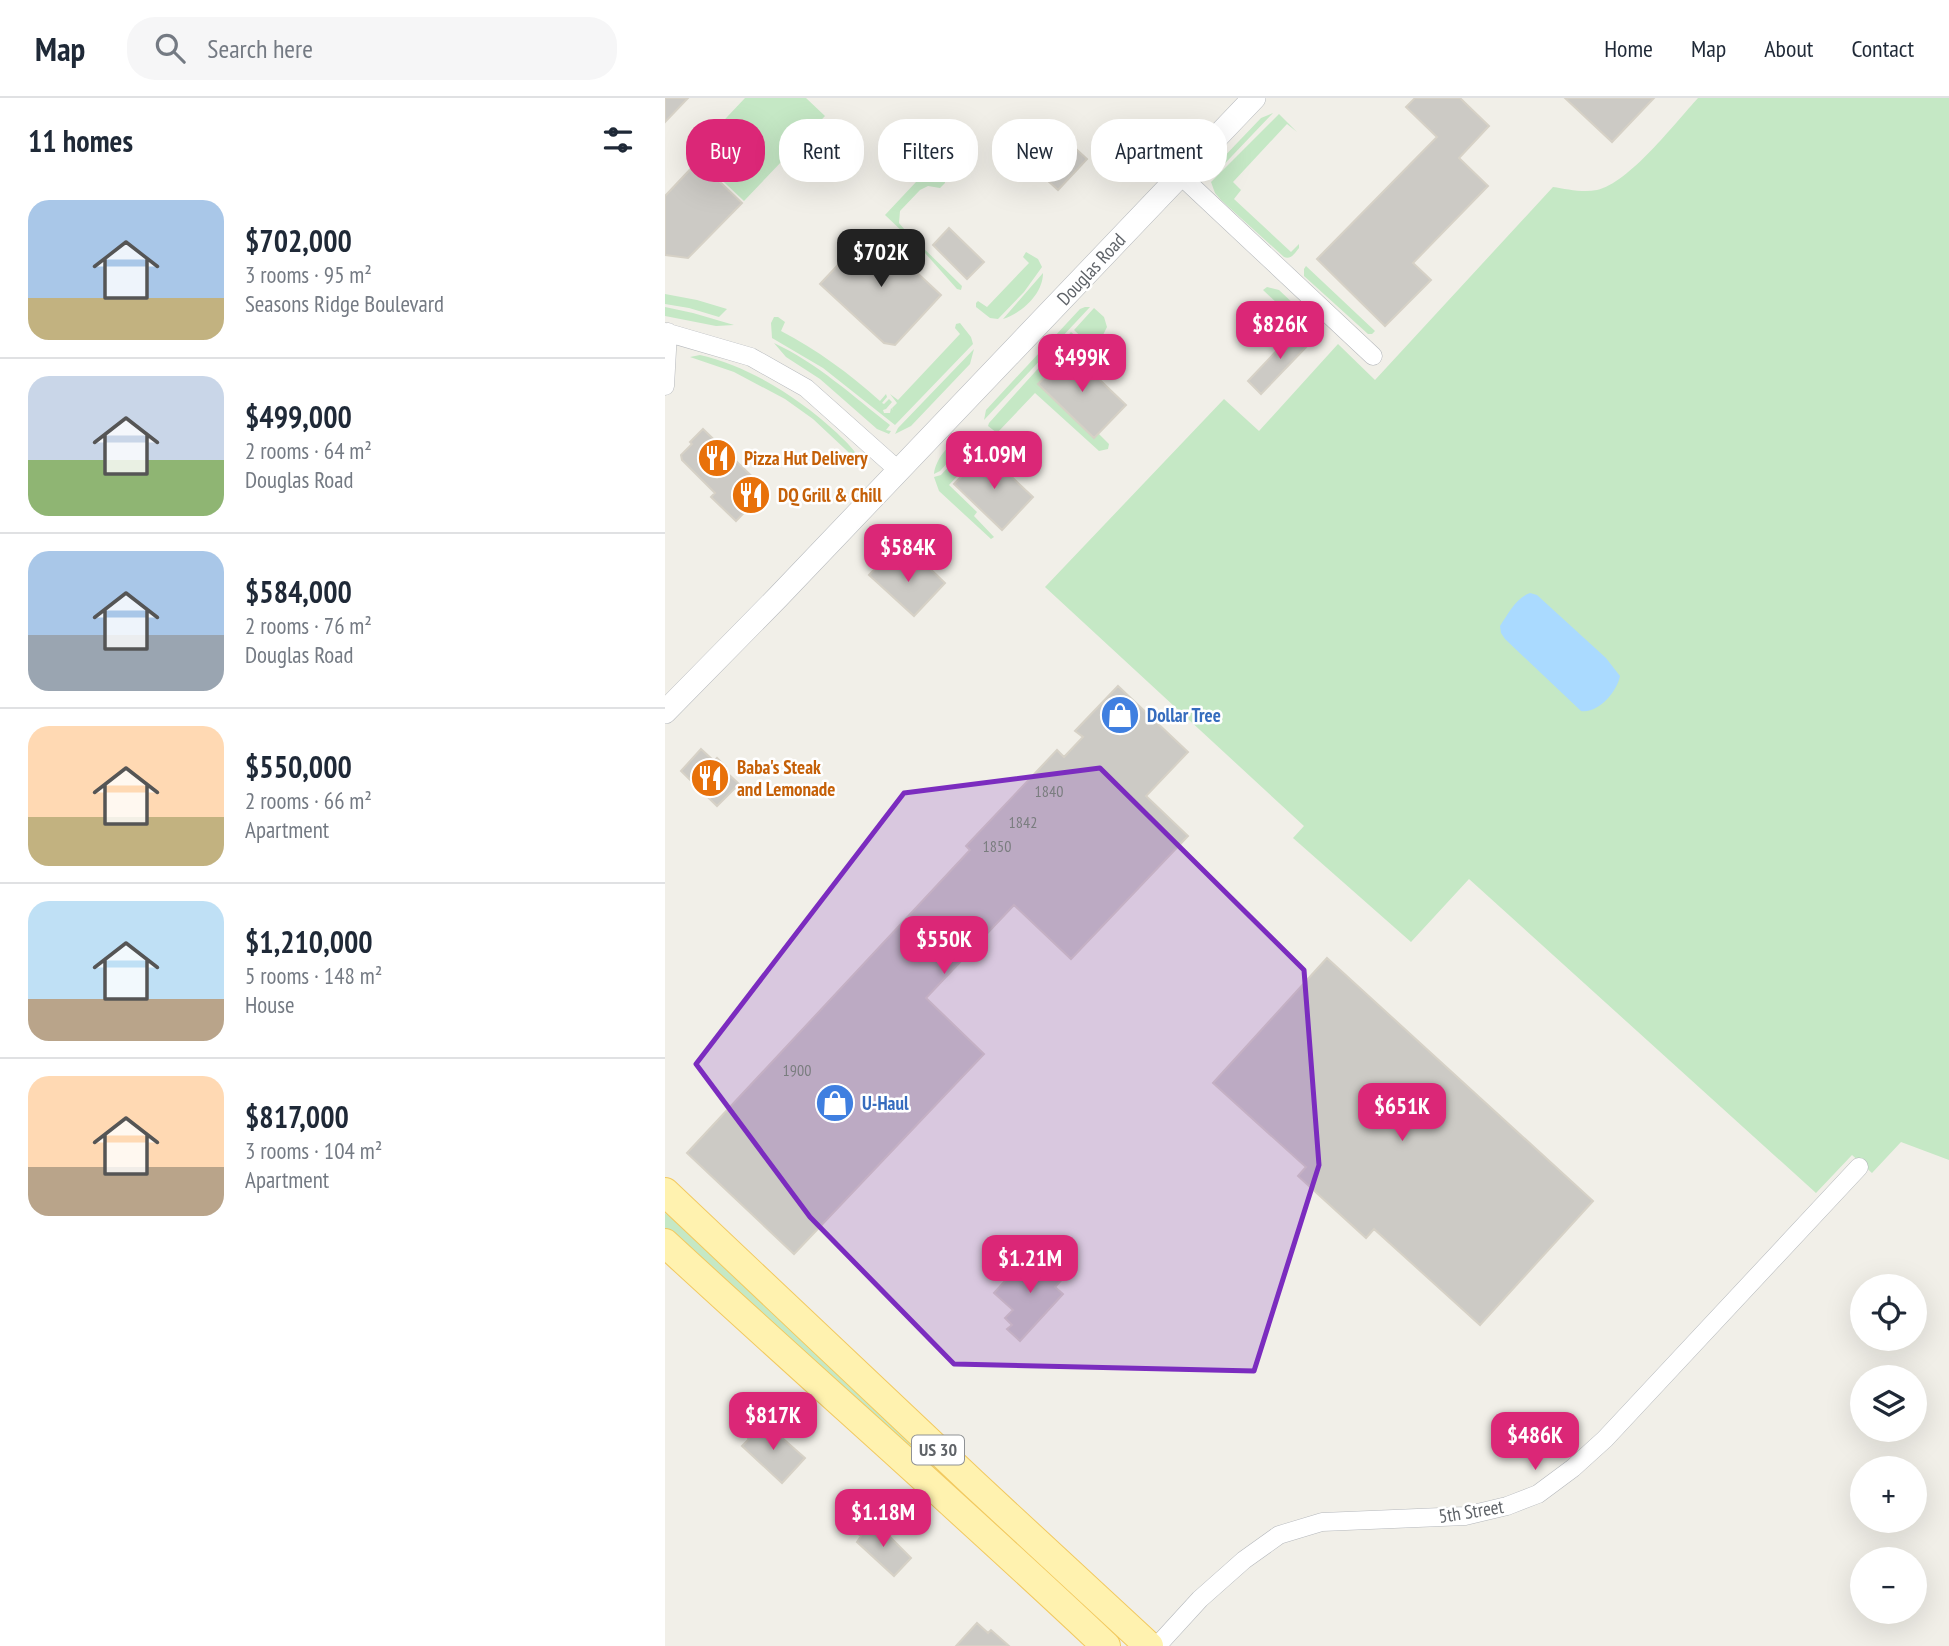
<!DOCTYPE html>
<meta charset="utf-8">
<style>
:root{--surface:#fff;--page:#f6f6f7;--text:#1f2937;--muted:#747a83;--line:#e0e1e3;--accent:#db2777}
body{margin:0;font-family:"PT Sans Narrow",sans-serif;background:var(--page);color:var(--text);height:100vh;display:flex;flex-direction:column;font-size:26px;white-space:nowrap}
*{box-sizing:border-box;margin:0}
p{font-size:23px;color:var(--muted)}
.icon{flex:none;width:38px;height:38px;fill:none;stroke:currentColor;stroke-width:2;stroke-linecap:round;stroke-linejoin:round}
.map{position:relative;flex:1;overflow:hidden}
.sheet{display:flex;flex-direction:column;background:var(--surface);width:665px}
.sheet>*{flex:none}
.banner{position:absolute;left:21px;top:21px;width:665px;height:63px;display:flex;gap:14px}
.tools{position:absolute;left:1185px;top:1176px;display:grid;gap:14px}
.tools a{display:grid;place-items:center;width:77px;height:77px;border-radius:50%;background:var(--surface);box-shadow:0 7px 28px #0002;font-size:35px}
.price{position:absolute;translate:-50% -60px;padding:0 16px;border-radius:14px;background:var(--accent);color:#fff;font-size:23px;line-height:46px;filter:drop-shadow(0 2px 4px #0008)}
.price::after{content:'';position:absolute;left:50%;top:42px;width:21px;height:16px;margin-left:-10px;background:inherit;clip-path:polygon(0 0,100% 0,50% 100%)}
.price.selected{background:#222;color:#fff}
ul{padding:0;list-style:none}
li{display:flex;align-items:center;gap:21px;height:175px;padding:0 28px}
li+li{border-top:2px solid var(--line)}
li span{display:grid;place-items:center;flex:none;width:196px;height:140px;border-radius:21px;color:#555}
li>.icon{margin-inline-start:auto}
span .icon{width:84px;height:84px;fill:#fffc;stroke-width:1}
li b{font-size:30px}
h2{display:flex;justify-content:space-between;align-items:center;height:84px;padding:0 28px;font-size:30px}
.tag{padding:0 24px;border-radius:28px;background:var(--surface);box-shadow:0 7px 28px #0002;font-size:24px;line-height:63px}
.tag.selected{background:var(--accent);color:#fff}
header{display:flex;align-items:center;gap:42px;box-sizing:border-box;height:98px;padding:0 35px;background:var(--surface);border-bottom:2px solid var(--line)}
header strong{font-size:33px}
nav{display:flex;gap:38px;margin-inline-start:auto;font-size:24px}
.search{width:490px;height:63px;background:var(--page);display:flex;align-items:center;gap:18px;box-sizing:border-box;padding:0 24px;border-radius:28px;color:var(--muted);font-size:26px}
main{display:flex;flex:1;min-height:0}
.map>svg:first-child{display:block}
.green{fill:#c5e8c5}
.water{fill:#aadaff}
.building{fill:#cccac5;stroke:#d6d1c6;stroke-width:2}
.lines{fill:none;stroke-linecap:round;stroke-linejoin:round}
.minor-casing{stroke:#b5b8bc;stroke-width:19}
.tertiary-casing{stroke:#b5b8bc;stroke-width:24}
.primary-casing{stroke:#f2c960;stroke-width:30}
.minor{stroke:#fff;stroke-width:18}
.tertiary{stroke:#fff;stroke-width:23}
.primary{stroke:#fff2af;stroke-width:28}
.marked{fill:#7b2cbf;fill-opacity:0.2;stroke:#7b2cbf;stroke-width:5;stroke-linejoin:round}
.labels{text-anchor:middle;stroke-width:5;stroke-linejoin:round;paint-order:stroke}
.number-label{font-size:16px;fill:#7a7d7f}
.shield{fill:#fff;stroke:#8f9295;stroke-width:2}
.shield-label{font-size:18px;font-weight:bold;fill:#5f6368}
.street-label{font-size:19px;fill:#5f6368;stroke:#fff}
.food-label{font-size:19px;font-weight:bold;fill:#c56008;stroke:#fff;text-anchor:start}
.shop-label{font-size:19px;font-weight:bold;fill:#366cbe;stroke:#fff;text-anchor:start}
</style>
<header>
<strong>Map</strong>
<div class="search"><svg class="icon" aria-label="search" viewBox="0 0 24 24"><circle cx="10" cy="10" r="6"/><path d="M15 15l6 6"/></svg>Search here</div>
<nav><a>Home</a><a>Map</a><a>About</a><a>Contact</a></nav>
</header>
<main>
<section class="sheet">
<h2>11 homes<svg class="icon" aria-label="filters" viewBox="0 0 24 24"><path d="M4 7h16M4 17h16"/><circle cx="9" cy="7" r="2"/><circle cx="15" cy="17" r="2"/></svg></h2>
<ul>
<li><span style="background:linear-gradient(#a9c7e8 70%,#c2b280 0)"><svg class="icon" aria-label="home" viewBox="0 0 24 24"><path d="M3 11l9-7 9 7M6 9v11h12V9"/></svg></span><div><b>$702,000</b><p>3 rooms · 95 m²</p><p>Seasons Ridge Boulevard</p></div></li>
<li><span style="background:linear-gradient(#c9d6e8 60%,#8fb573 0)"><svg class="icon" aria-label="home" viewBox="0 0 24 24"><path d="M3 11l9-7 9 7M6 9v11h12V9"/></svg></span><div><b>$499,000</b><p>2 rooms · 64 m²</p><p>Douglas Road</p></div></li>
<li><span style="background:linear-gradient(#a9c7e8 60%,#9aa5b1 0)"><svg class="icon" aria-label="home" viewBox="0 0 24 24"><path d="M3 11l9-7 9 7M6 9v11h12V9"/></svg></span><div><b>$584,000</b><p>2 rooms · 76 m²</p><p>Douglas Road</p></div></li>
<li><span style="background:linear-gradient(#ffd9b3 65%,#c2b280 0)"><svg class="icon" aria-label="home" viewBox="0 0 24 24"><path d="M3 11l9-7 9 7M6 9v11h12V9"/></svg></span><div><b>$550,000</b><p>2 rooms · 66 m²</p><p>Apartment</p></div></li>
<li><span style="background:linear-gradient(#bfe0f5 70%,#b9a48a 0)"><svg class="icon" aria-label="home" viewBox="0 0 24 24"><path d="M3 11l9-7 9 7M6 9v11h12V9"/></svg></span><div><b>$1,210,000</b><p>5 rooms · 148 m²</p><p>House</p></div></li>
<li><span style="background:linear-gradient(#ffd9b3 65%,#b9a48a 0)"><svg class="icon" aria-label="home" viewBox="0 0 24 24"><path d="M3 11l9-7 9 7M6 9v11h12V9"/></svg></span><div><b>$817,000</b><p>3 rooms · 104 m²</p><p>Apartment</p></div></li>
</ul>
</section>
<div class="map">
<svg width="1284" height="1548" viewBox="0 0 1284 1548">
<rect width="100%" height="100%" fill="#f1efe8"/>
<path class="green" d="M80,0H141L160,18L79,103L28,55Z
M1033,0H1284V1062L1236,1044L1207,1075L1187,1057L1151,1095L804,781L746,844L628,740L639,728L380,489L559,301L594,333L673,246L710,282L888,89C901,91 918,95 932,92C964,85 1010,25 1033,0Z
M608,15L547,79L553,65L596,20Z
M614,16L632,34L622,26L568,84L576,92L569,101L626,154L634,146V150C630,155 626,162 619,159L556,102L550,95L546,84Z
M263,62L279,77L280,85L275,90L263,88L255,92L235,113L234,125L240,132L297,188L296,192L292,191L260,155L220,117L251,84L245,76V72L253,64Z
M361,154L373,161L377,169L359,194L333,221L325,220L311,209V205L313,203L322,209L364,165L358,159Z
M641,168L710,233L707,236H703L639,178V171Z
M378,175C378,196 357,215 338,221Z
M602,189L614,192L649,225L653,234L649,240L598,192Z
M0,196L32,202L62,211L54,219L24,210L0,206Z
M0,209L28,215L69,227L51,228L0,218Z
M420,209H425L319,322L321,312L415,211Z
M429,210L439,219L442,229L438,237L426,248L409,232Z
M109,219H113L120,224L116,233C152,252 184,275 215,303L221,296L222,299L217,305L219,306L224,301L227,304L221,311L218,312L219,315H225L226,310L228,312L227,310L232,305L225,296L233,302L295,236L290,230L291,226L295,225L306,239L308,246L230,327L158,270L107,240L106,225Z
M406,234L415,242L373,286L429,340L433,335L444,346L443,351L434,353L370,295L332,335L323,328L324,325Z
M109,245C152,265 188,298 225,327L221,332L226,333L224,336L212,331L155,281L121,259Z
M309,251L305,266L246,328L230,336L233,330Z
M35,257C86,269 134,300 172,335C181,344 192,353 195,365L148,321L120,301L69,274L25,259Z
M301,337L307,338L275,373L269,376C270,361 287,341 301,337Z
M310,339L320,349L284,387L312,414L309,418L329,439L326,441L274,393L269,379L276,377Z
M0,1115L53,1157L299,1389L294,1392C193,1309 96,1220 0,1131Z"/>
<path class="water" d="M865,495L872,497L941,560L955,578C952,594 933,616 916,613L840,541L836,535L835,528C843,516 851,500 865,495Z"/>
<path class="building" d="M0,0H23L0,24Z
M750,0H795L824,28L794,60L823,88L748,165L766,182L720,228L652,161L772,39L741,9Z
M900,0H989L947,44Z
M398,39L422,61L393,92L369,70Z
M33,63L77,105L23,160L0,157V98Z
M284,130L319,164L302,181L268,147Z
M206,132L276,197L230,247L219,245L155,186Z
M634,229L647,243L596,296L583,283Z
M412,245L415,263L461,307L429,340L373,286Z
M38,331L101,392L71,423L46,399L50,395L17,362L16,357L27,346L25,344Z
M320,354L368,399L337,432L289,386Z
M222,458L245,479L258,464L280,485L249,518L204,477Z
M453,588L523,654L481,698L523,738L406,861L349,807L261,900L319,956L129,1156L22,1055L305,752L301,748L392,652L399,659L418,639L410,633Z
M36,651L49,663L52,660L61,669L59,672L74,686L52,708L16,673Z
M662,860L928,1103L815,1227L709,1131L701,1140L633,1078L641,1069L548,985Z
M362,1159L375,1171L384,1161L402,1176L390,1189L398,1196L355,1243L342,1231L347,1227L340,1220L348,1212L329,1195Z
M99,1324L140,1360L117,1385L77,1348L84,1341L80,1337L88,1328L92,1332Z
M207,1426L216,1434L218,1432L246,1460L229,1478L192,1444L196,1438L193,1436L202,1427L204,1428Z
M312,1525L323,1535L326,1532L344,1548H291Z"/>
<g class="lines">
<g class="minor-casing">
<path id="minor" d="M515,77L708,258
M0,234L86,259L141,290L233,372
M0,288L3,234
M492,1548L535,1501L579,1462L614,1437L657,1424L800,1418L842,1408L873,1396L908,1370L940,1341L1194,1069"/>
</g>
<g class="tertiary-casing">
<path id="tertiary" d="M0,614L113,499L589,0"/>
</g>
<g class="primary-casing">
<path id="primary" d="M0,1094L309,1386L484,1548
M0,1145C146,1280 296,1411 441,1548"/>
</g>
<use href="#minor" class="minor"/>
<use href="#tertiary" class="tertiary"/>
<use href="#primary" class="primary"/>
</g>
<path class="marked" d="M435,670L639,872L654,1067L589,1273L289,1266L145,1119L31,966L239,695Z"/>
<defs>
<g id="restaurant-disc" transform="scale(2.0125)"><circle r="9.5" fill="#e8710a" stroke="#fff"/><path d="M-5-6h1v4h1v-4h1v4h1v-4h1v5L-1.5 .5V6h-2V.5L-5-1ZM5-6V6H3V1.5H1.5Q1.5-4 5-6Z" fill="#fff"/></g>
<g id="shop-disc" transform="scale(2.0125)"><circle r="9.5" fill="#3f7fe0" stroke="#fff"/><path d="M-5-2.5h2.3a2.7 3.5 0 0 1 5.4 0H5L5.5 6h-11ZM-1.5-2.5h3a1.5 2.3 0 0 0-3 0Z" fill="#fff"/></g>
</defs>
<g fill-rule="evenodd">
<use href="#restaurant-disc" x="52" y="360"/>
<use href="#restaurant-disc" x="86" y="397"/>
<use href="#shop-disc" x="455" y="617"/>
<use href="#restaurant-disc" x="45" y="680"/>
<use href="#shop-disc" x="170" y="1005"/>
</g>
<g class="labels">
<g class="number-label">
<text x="384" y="699">1840</text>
<text x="358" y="730">1842</text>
<text x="332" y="754">1850</text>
<text x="132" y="978">1900</text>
</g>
<rect class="shield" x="247" y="1337.5" width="52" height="29" rx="5"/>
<g class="shield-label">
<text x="273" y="1358">US 30</text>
</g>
<g class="street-label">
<text transform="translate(426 171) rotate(-47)" y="7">Douglas Road</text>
<text transform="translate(806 1413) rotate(-9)" y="7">5th Street</text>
</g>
<g class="food-label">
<text x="79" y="367">Pizza Hut Delivery</text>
<text x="113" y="404">DQ Grill &amp; Chill</text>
<text x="72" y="676">Baba's Steak<tspan x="72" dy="22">and Lemonade</tspan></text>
</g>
<g class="shop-label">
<text x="482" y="624">Dollar Tree</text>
<text x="197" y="1012">U-Haul</text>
</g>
</g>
</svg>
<div class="tools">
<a><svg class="icon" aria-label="locate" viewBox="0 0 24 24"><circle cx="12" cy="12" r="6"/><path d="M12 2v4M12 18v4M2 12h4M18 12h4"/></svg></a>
<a><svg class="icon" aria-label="layers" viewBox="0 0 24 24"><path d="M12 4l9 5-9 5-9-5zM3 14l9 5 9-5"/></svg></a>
<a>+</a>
<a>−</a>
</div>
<b class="price selected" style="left:216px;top:191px">$702K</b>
<b class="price" style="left:615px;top:263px">$826K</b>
<b class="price" style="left:417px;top:296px">$499K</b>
<b class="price" style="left:329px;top:393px">$1.09M</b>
<b class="price" style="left:243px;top:486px">$584K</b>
<b class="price" style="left:279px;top:878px">$550K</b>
<b class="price" style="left:737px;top:1045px">$651K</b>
<b class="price" style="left:365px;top:1197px">$1.21M</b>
<b class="price" style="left:108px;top:1354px">$817K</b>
<b class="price" style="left:870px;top:1374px">$486K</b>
<b class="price" style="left:218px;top:1451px">$1.18M</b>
<div class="banner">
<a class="tag selected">Buy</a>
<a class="tag">Rent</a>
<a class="tag">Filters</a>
<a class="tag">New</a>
<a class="tag">Apartment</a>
</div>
</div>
</main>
